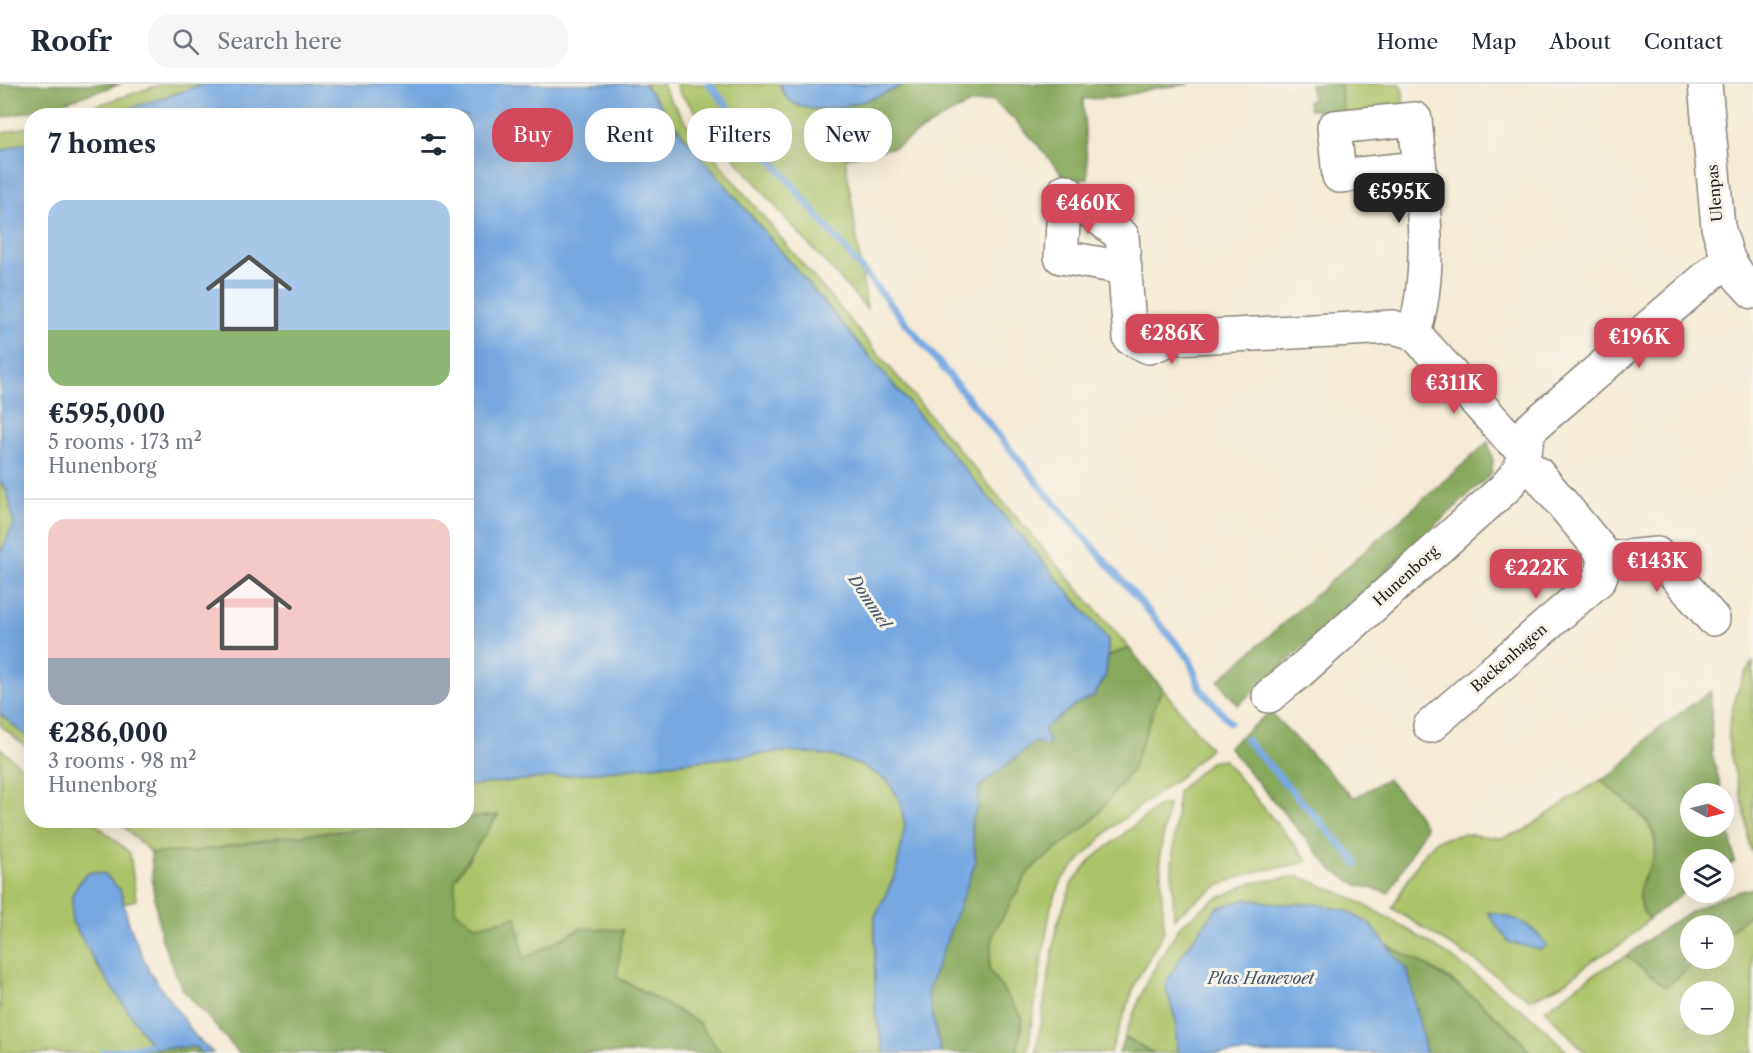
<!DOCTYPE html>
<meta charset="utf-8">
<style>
:root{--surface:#fff;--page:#f6f6f7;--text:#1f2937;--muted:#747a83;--line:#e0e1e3;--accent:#d1495b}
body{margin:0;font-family:"Libre Caslon Text",serif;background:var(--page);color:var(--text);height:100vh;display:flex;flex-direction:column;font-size:22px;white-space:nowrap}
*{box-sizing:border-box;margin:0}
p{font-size:20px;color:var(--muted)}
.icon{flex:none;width:33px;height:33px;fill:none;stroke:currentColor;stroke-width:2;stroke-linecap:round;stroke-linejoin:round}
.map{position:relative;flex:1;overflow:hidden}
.drawer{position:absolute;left:24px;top:24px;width:450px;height:720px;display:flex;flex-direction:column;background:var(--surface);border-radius:24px;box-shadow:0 6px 24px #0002}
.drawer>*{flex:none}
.banner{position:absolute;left:492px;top:24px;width:570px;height:54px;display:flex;gap:12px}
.needle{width:39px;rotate:97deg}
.tools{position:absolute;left:1680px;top:699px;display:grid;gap:12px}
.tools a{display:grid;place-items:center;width:54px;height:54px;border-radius:50%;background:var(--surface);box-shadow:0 6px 24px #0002;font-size:30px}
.price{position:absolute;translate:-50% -51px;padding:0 14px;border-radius:12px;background:var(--accent);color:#fff;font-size:20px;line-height:39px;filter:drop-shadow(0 2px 3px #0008)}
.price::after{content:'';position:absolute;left:50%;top:36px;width:18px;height:14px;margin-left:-9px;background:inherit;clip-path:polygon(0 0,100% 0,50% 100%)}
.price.current{background:#222;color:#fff}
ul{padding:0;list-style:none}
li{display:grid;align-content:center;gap:12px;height:318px;padding:0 24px}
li+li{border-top:2px solid var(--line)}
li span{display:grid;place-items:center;height:186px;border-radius:18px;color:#555}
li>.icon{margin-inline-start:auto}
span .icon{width:108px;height:108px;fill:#fffc;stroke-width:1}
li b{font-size:26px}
h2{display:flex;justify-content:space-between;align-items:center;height:72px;padding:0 24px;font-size:26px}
.chip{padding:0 21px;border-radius:24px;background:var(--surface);box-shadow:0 6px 24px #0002;font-size:21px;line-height:54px}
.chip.current{background:var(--accent);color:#fff}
header{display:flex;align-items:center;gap:36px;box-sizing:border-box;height:84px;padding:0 30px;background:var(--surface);border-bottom:2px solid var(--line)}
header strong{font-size:28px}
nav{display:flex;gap:33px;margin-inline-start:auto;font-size:21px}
.search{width:420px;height:54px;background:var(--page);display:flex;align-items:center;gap:15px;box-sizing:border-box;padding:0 21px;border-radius:24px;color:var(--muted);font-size:22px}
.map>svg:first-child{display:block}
.green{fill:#abc368;stroke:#647042;stroke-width:1.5;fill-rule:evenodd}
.forest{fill:#88a95c;stroke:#52623c;stroke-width:1.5}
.water{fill:#76a9e2;stroke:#49627f;stroke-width:1.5}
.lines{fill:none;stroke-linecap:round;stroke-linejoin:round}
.stream{stroke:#76a9e2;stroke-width:7}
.minor-casing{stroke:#888378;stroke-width:36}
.minor{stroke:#fff;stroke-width:33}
.labels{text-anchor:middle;stroke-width:6;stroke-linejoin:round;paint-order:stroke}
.street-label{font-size:15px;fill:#1c1c1c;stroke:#f7f3e8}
.water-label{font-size:16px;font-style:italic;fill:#40546b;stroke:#f7f3e8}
</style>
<header>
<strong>Roofr</strong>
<div class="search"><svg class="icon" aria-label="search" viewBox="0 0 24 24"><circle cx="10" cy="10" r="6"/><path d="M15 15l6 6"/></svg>Search here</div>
<nav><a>Home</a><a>Map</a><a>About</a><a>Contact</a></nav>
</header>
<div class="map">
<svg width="1753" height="969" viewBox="0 0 1753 969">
<rect width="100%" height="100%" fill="#f7f3e8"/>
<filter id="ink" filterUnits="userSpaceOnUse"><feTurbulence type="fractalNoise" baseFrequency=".0167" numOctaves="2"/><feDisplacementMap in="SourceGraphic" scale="12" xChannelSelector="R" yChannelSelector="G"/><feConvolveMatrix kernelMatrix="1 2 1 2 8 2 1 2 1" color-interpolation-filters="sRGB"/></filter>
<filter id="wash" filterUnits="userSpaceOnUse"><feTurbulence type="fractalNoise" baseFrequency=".008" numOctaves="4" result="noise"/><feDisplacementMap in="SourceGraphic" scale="24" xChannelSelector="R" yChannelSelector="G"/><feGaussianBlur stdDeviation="1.35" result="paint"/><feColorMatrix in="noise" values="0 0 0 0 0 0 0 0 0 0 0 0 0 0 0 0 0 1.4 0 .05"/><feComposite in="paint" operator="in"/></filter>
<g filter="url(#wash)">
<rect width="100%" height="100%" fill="#f4ead5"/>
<path class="green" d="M162,0H204L110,31H68Z
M644,0H663L666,9L684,36L785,159L992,405L1129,564L1108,572V555L682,50Z
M676,0H780L783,10L819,25L838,24L867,225L786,135L679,8Z
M1341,0H1400L1403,8V24L1347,32L1342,20Z
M31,42V57L0,67V50Z
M0,397L7,407L14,440L0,470Z
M1753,578V769L1750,765C1748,752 1747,738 1744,724C1739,703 1732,682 1729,661C1726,641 1739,592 1753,578Z
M1162,604L1210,664L1182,691L1111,744L1063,794L1051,822L1027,969H1017L1023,935L989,886L993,850L1029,787L1094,735L1132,686Z
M0,630L31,656V667L0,641Z
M0,664L31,691L32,736L92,737L130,769L136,816L124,819L120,806L72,837L97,881L153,964L113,969H0Z
M779,668H800L834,672L864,682L888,697L900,717L906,742L896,789L875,833V927L884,969H721L698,938L617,893L581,844L524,875L454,827L455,795L497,731L467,734V702Z
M1223,675L1308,777C1290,783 1270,784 1252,789C1223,796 1196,815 1174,834L1172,783L1178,707L1210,678Z
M1601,696C1624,719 1665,739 1653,777C1651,783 1647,787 1644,793C1639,801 1641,816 1641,825L1649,835L1622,860L1593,876L1563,900L1530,916L1475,877L1392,824L1407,797L1426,767L1437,756L1463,750L1502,754L1523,747L1574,712Z
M1160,721H1168L1160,771L1164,847L1136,898L1110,969H1036L1057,841L1072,799L1092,775Z
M118,737H443L280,753L193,768L151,769Z
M1298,792L1348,812L1394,837L1447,870L1537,937L1568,969H1531L1512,946L1482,920L1450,895L1413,874L1386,861L1371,841L1316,820H1279L1246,815L1217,824L1184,868L1165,901L1176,937L1177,969H1154L1124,953L1147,897L1179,843L1212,817L1251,799Z
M1753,827V969H1586L1545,926L1591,892L1626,872L1666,903L1699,875L1724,874V853ZM1690,908H1724V940H1690Z"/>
<path class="forest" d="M0,0H121L48,23L0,34Z
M905,0H1190L1156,4L1115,14L1083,15L1088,94L1067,97C1044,68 1021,39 992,16L970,20L947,31L895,63L847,74L838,24L891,7Z
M1310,0H1341L1342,20L1347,32L1309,25L1308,16L1312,15Z
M1488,358L1493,377L1491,390L1278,586L1238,621L1218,597Z
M1129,564L1162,604L1132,686L1094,735L1029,787L993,850L989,886L1023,935L1017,969H941L926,909L976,777L971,738L978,721L979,703L1035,658L1043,645L1075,621L1094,612L1105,593L1108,572Z
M1711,607L1712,670L1722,709L1690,710V742H1724V717L1735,778L1724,784V776H1690V803L1649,835C1618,798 1670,784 1652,745C1642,724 1617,712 1601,696L1616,688L1655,647Z
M1270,628L1352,712L1356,713L1387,695L1409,718L1426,743L1389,809L1358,801L1333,787L1228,663Z
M498,731L455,795V827L476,842L516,833L524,875L581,844L623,846L617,893L698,938L721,969H239L181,903L161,853L153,804L151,769L193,768L280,753L443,737L466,736L467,734Z
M1753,804V827L1724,853V842H1690V874L1699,875L1666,903L1626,872C1665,842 1705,814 1753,804Z
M1386,861C1442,887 1491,921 1531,969H1426L1408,888Z
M1124,953L1152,968L1154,969H1119Z
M196,963L202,969H113L153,964Z"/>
<path class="water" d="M204,0H644L682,50L1108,555V572L1105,593L1094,612L1075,621L1044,645L1050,662L1035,658L979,703L978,721L971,738L976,777L927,909L941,969H884L875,927V833L896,789L905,742L900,717L888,697L863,682L834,672L800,668H779L467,702L466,32L110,31Z
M780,0H905C876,15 792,48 780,0Z
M31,57H32L31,656L0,630V470L14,440L7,407L0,397V67Z
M93,788L105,790L120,806L129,840L149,887L196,953L213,969H202L196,963L153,964L97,881L72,837V811L85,790Z
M1246,815L1279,820H1316L1347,827L1371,841L1408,888L1426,969H1177L1176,937L1165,901L1184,868L1217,824Z
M1487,828C1516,833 1529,838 1547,861L1540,866L1509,858Z"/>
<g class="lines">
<path class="stream" d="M709,0L1047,410L1189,574L1200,604L1230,638
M1246,656L1354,775L1357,780
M103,969L151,961"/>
</g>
</g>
<g filter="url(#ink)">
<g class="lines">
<g class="minor-casing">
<path id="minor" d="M1705,0L1718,143L1728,175L1740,194L1753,208
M1065,107L1122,152L1130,254L1149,263L1173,254L1393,243L1414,249L1512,357L1526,360
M1065,107L1061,173L1125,184
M1414,249C1435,179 1421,106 1415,35L1334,43L1339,92L1419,84
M1603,475L1657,470L1713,535
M1269,612L1299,588L1505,404L1519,387L1530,345L1728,175
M1430,642L1599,496C1604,485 1605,475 1599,464L1537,389L1522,379"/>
</g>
<use href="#minor" class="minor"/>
</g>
</g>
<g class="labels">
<g class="street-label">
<text transform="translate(1715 109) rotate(-95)" y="5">Ulenpas</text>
<text transform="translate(1406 492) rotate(-42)" y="5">Hunenborg</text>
<text transform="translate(1509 574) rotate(-41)" y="5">Backenhagen</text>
</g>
<g class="water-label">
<text transform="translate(870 517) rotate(56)" y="6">Dommel</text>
<text x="1261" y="900">Plas Hanevoet</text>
</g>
</g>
</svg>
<div class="tools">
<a><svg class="needle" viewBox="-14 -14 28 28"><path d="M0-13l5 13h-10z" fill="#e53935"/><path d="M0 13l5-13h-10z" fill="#747a83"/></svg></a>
<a><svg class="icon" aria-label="layers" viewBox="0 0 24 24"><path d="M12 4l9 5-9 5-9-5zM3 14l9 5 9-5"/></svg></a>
<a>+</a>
<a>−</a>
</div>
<b class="price current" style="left:1399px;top:140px">€595K</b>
<b class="price" style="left:1088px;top:151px">€460K</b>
<b class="price" style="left:1172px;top:281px">€286K</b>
<b class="price" style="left:1639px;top:285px">€196K</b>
<b class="price" style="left:1454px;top:331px">€311K</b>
<b class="price" style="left:1657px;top:509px">€143K</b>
<b class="price" style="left:1536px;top:516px">€222K</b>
<div class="banner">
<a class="chip current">Buy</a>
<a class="chip">Rent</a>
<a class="chip">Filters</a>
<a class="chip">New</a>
</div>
<section class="drawer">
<h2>7 homes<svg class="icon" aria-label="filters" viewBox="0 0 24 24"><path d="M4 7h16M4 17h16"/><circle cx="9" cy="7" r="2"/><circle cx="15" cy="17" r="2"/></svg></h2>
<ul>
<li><span style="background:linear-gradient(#a9c7e8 70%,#8fb573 0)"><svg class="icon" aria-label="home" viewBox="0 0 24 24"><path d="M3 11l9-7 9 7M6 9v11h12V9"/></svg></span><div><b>€595,000</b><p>5 rooms · 173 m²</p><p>Hunenborg</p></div></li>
<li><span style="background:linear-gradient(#f6c9c9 75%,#9aa5b1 0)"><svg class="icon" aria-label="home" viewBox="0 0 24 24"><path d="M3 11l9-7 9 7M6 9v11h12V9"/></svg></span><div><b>€286,000</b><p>3 rooms · 98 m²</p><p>Hunenborg</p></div></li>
</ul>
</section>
</div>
